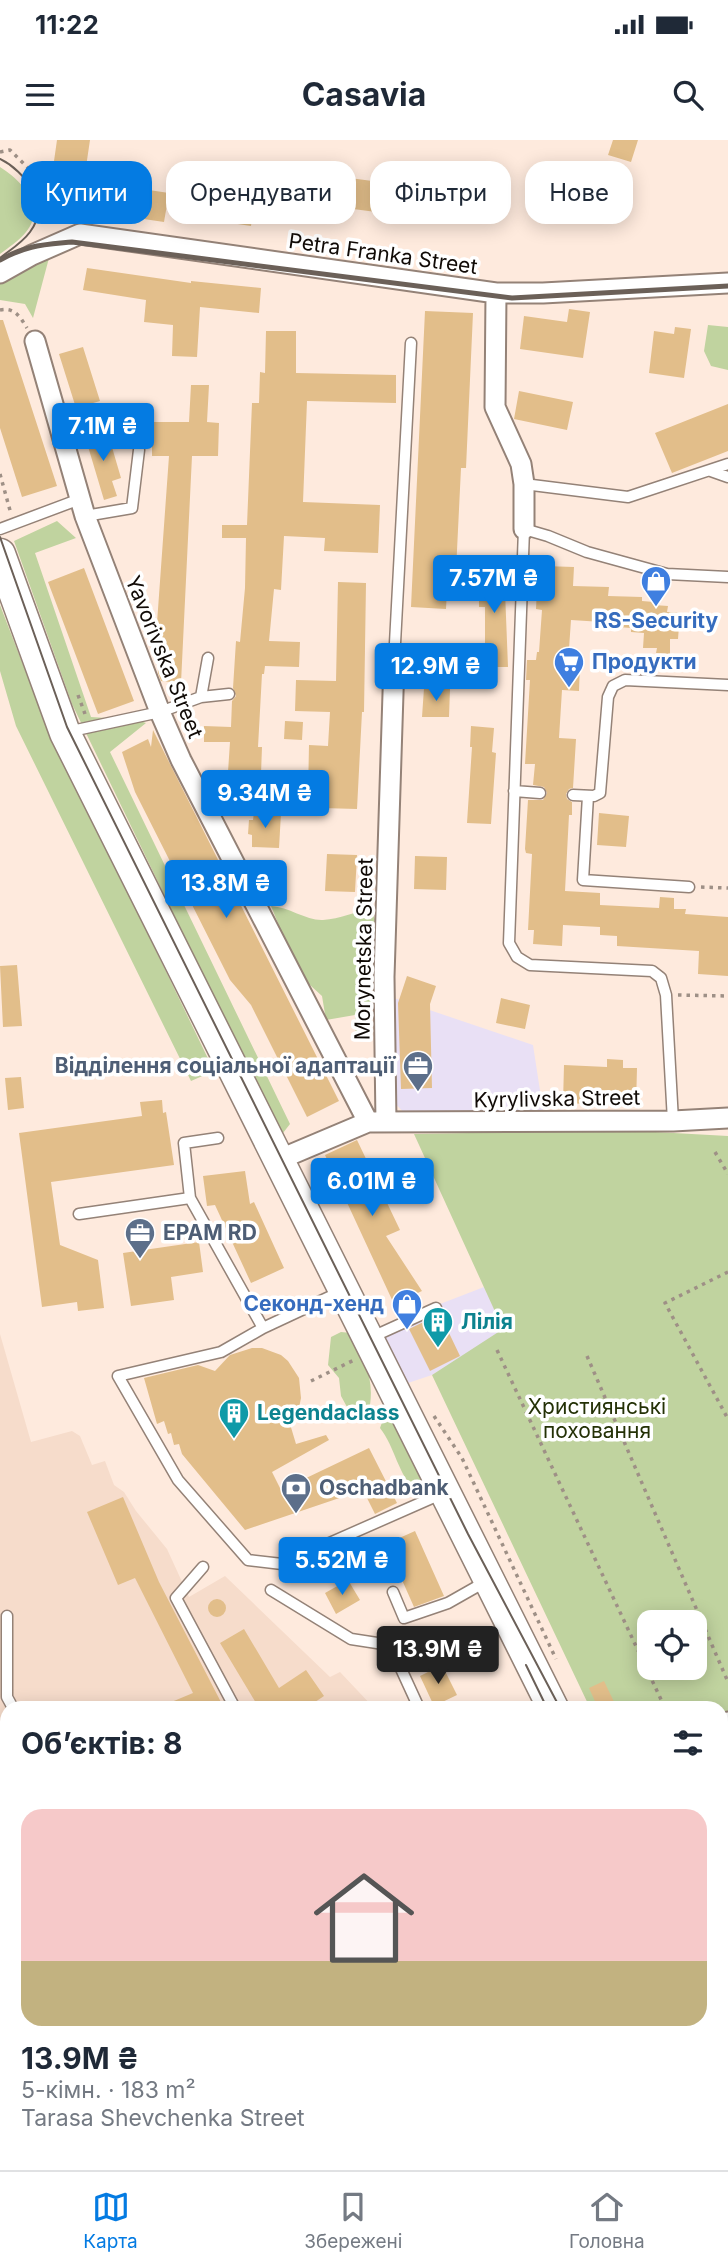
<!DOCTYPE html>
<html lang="uk">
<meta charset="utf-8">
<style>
:root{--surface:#fff;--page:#f6f6f7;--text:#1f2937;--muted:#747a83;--line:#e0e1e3;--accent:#047be2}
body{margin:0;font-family:Inter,sans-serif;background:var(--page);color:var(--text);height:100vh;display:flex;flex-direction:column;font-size:26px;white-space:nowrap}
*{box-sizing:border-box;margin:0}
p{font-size:23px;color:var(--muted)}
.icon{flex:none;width:38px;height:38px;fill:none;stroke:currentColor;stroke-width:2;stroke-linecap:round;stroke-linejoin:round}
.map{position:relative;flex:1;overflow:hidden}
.panel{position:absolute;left:0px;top:1561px;width:728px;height:469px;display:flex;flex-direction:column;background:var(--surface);border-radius:21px 21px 0 0;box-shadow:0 4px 18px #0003}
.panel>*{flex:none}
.hud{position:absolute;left:21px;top:21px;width:686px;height:63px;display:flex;gap:14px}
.fabs{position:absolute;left:637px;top:1470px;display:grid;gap:14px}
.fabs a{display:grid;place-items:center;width:70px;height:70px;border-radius:14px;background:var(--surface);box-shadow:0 4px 18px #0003;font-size:35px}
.price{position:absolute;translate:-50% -60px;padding:0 16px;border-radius:7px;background:var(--accent);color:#fff;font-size:23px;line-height:46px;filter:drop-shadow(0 2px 4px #0008)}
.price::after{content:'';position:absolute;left:50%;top:42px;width:21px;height:16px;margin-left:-10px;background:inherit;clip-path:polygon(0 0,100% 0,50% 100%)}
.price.active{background:#222;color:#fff}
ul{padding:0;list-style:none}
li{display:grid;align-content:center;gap:14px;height:371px;padding:0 21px}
li span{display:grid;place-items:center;height:217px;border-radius:21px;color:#555}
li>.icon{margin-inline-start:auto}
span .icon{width:126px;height:126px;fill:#fffc;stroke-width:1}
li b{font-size:30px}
h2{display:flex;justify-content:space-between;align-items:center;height:84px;padding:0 21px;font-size:30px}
.tag{padding:0 24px;border-radius:21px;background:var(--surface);box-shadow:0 4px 18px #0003;font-size:24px;line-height:63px}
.tag.active{background:var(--accent);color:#fff}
.status{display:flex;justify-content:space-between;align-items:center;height:49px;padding:0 35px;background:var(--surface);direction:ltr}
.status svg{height:19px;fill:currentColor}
header{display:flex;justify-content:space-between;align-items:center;height:91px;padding:0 21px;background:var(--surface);font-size:32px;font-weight:700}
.tab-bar{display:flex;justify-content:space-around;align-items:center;height:98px;border-top:2px solid var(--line);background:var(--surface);font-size:19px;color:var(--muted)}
.tab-bar a{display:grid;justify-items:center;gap:4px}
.tab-bar .active{color:var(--accent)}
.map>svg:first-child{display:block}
.commercial{fill:#e9e0f5}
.built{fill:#f6dccb}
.green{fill:#c0d39f;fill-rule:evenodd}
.building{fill:#e2be8a}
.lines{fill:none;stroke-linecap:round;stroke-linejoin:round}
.lane-casing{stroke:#948277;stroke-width:13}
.street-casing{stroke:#948277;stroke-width:23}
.primary-casing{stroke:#948277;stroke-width:33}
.path{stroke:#9e9086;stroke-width:3.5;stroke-dasharray:3.5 5;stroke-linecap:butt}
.lane{stroke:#fff;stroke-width:10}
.street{stroke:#fff;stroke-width:19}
.primary{stroke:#fff;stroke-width:30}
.tram{stroke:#6b6058;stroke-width:2}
.rail{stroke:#6b6058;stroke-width:5}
.labels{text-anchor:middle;stroke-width:7;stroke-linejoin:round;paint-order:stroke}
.street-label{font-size:21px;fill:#100a06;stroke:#fff}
.shop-label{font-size:21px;font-weight:bold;fill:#366cbe;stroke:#fff}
.service-label{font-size:21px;font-weight:bold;fill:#4e5e75;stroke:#fff;text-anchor:start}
.culture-label{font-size:21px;font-weight:bold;fill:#0d838f;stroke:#fff;text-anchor:start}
.park-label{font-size:21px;fill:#243106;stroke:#fff}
</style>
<div class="status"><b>11:22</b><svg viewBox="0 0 49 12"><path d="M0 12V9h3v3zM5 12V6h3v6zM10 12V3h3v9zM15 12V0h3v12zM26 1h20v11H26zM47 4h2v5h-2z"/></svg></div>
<header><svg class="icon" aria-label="menu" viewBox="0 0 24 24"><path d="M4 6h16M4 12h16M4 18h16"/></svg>Casavia<svg class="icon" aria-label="search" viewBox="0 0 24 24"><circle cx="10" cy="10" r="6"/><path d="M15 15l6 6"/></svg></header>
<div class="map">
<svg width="728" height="2030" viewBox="0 0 728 2030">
<rect width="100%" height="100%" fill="#feeadd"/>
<path class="commercial" d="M391,857L533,905L543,970L406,975L393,961Z
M484,1147L504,1190L432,1235L408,1243L378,1188Z"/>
<path class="built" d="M0,1194L31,1302L72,1291L80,1296L92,1325L105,1321L114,1345L124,1352L136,1371L167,1409L189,1457L225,1436L330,1537L340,1532L374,1568H7V2023H507L508,2030H0Z"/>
<path class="green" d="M0,27C21,40 47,67 26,92C19,101 9,107 0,114Z
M49,118L33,178L25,164L0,160V142L18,128Z
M708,185L728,187V230L711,226L704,211Z
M57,381L76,398L35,413L91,577L138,580L146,583L110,612L290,984L283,993L274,982L72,564L14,401Z
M0,465L42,574L214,931L191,941L16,586L0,531Z
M271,766C289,767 307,781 323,780C340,779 355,771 372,770L375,780L370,802L372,888L365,898L355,890V875L326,880L322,856L299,835Z
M619,990L728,996V1831L721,1821V1568H590L432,1235L503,1189L414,994ZM649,1482H695V1528H649Z
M341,1192L351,1193C364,1217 374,1238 370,1265L363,1272L347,1267L341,1256L339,1238L328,1225L331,1197Z
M387,1275L397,1276L425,1336L421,1348L416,1351C398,1335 395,1307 380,1288L384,1277Z"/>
<path class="building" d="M57,0H90L82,54L50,49Z
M613,0H638L631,22L608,15Z
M266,27L380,42L376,72L262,57Z
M115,45L169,53L164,82L110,74Z
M202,50L255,58L251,86L197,78Z
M87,128L191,143V141L261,148L259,173L200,167L197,217L172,216L173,185L144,182L146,160L83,150Z
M569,169L590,172L583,218L520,209L524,176L567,182Z
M425,171L473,173L466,328H461L456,431L448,430L446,469L411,467Z
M0,180H3L57,346L22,357L0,288Z
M675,187L691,189L684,238L649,233L654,191L674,194Z
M266,191H296V233L396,235V263L307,261L303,362L380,365L378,413L324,411L325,398L284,396L281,450L274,449L269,501L300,502L299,527L265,526L264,534H262L258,607H262L261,634L228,632L230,602H204V586L231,587L232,561L236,556L233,548L236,501L240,502L245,448L246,398H222V385H247L252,263H259L260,232L265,233Z
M83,207L100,261L76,268L59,214Z
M191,245H209L207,282L219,283L218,316H192L181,543L161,541L158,533L161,498L156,497L169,316H152V282H189Z
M519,251L573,262L567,290L514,279Z
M728,264V311L672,333L655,293Z
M97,290L99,300L109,297L121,338L112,341L117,356L104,360L84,293Z
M479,426H504L508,527H485V467H479Z
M544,426L574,427L573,446L609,447L608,456L642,457V461L654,462V465L668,466L667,472L680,473L678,499H670V514L656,513L657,508H643L644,493L631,492V488L618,487V483L571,480L568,523L580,524L579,551L562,550L559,598L576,599L573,648L569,649L566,654L567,659L572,662V675H569L565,751L600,753V765L659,768L660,757L674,758V769H686L685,774L728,777V836L698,834L699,811L617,806V796L600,795V787L563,785L562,806L533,804L534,790H528L532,714L526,713L525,709L528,660H543L547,653L544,647L533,645L535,624H525L530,540H526L527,520H536L537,512H539L542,470L536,469L537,448H543Z
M84,428L134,561L98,574L48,442Z
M338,442L366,443L364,572H362L357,669L287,667L288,654L308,655L309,605L328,606L330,572L295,571L296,540L336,541Z
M424,548L450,549L449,577H422Z
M285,581L303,582L302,600L284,599Z
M471,586L494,588L492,612L496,613L491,684L467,683L472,607H470Z
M153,590L339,961L307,977L251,865L230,840L135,652L122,612L148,599L151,607Z
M254,672L281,673L279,708L252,707V695L248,694L249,680H253Z
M599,673L629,676L626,707L597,705Z
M327,714L357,715L355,752L325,751Z
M415,716L447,717L446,750L414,749Z
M17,825L22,886L3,887L0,826Z
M407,836L436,846L430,864L432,948L401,949L398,863Z
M501,858L530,865L525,889L496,883Z
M607,919L623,920V928H637L636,966L563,963L564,925L607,927Z
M21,937L24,968L8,970L5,938Z
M162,960L163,973L166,972L174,1025L51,1042L60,1105L98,1120L104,1168L78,1171L77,1162L42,1167L19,993L142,976L140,962Z
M357,1000L400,1090L386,1096L422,1151L394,1164L325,1015Z
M245,1031L250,1064L254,1062L284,1128L251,1143L215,1065L207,1066L203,1036Z
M199,1102L203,1132L171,1137L174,1160L131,1166L123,1113Z
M440,1174L460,1216L430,1231L409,1189Z
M252,1208H262L281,1215L288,1221L299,1238L301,1258L299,1268L290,1284L296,1304L326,1295L329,1300L272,1332L281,1350L369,1308L397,1363L375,1374L363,1350L245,1390L182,1314L179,1304L174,1305L171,1293L168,1294L164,1281L157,1284L144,1238L198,1225L215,1231L230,1215Z
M123,1357L159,1442L224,1568H157L193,1553L135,1438L118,1445L87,1372Z
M415,1391L444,1456L414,1467L386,1404Z
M348,1440L360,1460L336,1474L325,1453Z
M208 1468a9 9 0 1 1 18 0a9 9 0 1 1-18 0Z
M244,1489L279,1548L306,1530L324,1556L306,1568H259L220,1503Z
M442,1525L457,1555L434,1566L420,1536Z
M604,1541L617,1568H598L589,1548Z"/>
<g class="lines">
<g class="lane-casing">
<path id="lane" d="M711,331L728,337
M524,344L628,357L728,324
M85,376L132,368L139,310
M0,389L80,359
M394,522L411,203
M201,557L208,518
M67,592L160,572L201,557L229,554
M514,651L540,653
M573,655L594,656L600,653L608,557L613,546L625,540L728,545
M588,656L583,740L689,747
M673,981L666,855L661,838L652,831L530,825L517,817L509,803L524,389L548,396L587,412L667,434L728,437
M190,1058L263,1188
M79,1074L190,1058L184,1003L218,998
M340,1152L263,1188L221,1212L118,1236L178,1340L248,1420L282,1424L441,1354
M372,1197L436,1168
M203,1427L176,1458L235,1568
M271,1450L351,1499L377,1503L391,1507L419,1568
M393,1452L404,1478L448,1463L485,1442
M7,1476V1557L13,1568
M6,1731L7,1711
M7,1852V1907
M446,2023L447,2030
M515,2023L516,2030
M8,2030V2023"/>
</g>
<g class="street-casing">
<path id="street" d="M0,133L32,115L80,94L496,153H543L728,143
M496,153L495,267L521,324L524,344V389
M35,201L85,376L160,572L181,620L368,982
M386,982L384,837L394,522
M278,1020L368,982L673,981L728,978
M721,1585L728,1582
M726,1603L728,1597"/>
</g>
<g class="primary-casing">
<path id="primary" d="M0,414L65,593L553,1568
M721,1860L728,1871
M721,1926L728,1938
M717,2030L728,2029"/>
</g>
<path class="path" d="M0,12L10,10L37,37L52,79
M0,170C15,167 20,177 27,188
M0,334L11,374
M78,555L85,574
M701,747L728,748
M678,855L728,856
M715,1012L728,1034
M728,1132L665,1163L728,1279
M497,1210L665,1568
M587,1216L728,1542
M311,1241L354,1220
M434,1276L462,1318L556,1519
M721,1627L723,1619
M721,1757L728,1775
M635,2030L676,2023"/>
<use href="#lane" class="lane"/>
<use href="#street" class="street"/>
<use href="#primary" class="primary"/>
<path class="tram" d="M0,19C25,31 51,65 30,92C22,103 10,110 0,118
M0,397L67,587L468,1394L560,1568
M526,1525L547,1568
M721,1862L728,1874
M721,1892L728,1904"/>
<path class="rail" d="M0,120C27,105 42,105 72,102L512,158L728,146"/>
</g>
<defs>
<g id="shop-pin" transform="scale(1.575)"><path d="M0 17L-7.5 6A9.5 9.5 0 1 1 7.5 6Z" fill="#3f7fe0" stroke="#fff"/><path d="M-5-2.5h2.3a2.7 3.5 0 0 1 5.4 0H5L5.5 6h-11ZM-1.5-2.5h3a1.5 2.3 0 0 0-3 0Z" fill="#fff"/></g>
<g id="supermarket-pin" transform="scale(1.575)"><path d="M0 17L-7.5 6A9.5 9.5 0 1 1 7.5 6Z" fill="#3f7fe0" stroke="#fff"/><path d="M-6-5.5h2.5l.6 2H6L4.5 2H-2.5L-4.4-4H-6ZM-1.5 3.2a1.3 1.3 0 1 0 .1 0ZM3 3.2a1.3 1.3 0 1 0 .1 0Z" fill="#fff"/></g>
<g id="office-pin" transform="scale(1.575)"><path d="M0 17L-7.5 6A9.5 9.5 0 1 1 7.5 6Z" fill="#5c6f8a" stroke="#fff"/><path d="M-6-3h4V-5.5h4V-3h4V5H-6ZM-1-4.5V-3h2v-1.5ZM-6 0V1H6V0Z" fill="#fff"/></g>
<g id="building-pin" transform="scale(1.575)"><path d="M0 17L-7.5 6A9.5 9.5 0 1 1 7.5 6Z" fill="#0f9aa8" stroke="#fff"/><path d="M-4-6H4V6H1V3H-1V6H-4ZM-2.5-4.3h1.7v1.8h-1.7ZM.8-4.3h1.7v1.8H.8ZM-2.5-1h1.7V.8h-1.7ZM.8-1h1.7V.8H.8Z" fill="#fff"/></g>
<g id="bank-pin" transform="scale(1.575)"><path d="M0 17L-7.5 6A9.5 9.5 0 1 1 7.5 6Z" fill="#5c6f8a" stroke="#fff"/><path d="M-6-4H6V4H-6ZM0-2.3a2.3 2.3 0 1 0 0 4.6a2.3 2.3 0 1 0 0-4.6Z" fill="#fff"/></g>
</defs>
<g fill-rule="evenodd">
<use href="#shop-pin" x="656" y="441"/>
<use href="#supermarket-pin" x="569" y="522"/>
<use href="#office-pin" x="418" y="926"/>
<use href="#office-pin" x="140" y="1093"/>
<use href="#shop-pin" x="407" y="1164"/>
<use href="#building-pin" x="438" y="1182"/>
<use href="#building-pin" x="234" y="1273"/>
<use href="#bank-pin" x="296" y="1348"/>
</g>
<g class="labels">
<g class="street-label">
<text transform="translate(383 114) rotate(8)" y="7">Petra Franka Street</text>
<text transform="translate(164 517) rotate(68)" y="7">Yavorivska Street</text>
<text transform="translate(364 809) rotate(-89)" y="7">Morynetska Street</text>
<text transform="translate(557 959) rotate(-1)" y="7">Kyrylivska Street</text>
</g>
<g class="shop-label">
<text x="656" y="488">RS-Security</text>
<text x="592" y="529" text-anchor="start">Продукти</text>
<text x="384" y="1171" text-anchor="end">Секонд-хенд</text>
</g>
<g class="service-label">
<text x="395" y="933" text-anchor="end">Відділення соціальної адаптації</text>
<text x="163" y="1100">EPAM RD</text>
<text x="319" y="1355">Oschadbank</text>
</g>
<g class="culture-label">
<text x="461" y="1189">Лілія</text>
<text x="257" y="1280">Legendaclass</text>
</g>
<g class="park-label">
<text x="597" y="1274">Християнські<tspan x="597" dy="24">поховання</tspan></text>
</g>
</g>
</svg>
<div class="fabs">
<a><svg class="icon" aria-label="locate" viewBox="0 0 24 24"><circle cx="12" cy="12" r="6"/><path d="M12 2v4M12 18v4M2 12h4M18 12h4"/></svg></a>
</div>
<b class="price" style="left:103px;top:323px">7.1M ₴</b>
<b class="price" style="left:494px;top:475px">7.57M ₴</b>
<b class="price" style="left:436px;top:563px">12.9M ₴</b>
<b class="price" style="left:265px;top:690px">9.34M ₴</b>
<b class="price" style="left:226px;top:780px">13.8M ₴</b>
<b class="price" style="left:372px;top:1078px">6.01M ₴</b>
<b class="price" style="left:342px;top:1457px">5.52M ₴</b>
<b class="price active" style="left:438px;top:1546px">13.9M ₴</b>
<div class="hud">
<a class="tag active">Купити</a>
<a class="tag">Орендувати</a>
<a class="tag">Фільтри</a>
<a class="tag">Нове</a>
</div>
<section class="panel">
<h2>Об’єктів: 8<svg class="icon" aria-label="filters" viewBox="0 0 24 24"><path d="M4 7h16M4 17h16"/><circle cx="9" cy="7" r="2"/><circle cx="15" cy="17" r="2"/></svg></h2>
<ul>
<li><span style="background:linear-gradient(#f6c9c9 70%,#c2b280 0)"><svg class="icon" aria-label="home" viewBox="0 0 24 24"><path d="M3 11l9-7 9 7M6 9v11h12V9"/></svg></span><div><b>13.9M ₴</b><p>5-кімн. · 183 m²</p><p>Tarasa Shevchenka Street</p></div></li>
</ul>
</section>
</div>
<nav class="tab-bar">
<a class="active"><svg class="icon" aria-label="map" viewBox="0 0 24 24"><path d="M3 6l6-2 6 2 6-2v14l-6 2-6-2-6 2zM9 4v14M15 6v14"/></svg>Карта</a>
<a><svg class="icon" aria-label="saved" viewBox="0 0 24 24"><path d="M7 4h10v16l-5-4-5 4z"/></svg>Збережені</a>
<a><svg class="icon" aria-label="home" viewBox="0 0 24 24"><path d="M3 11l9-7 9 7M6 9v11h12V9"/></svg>Головна</a>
</nav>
